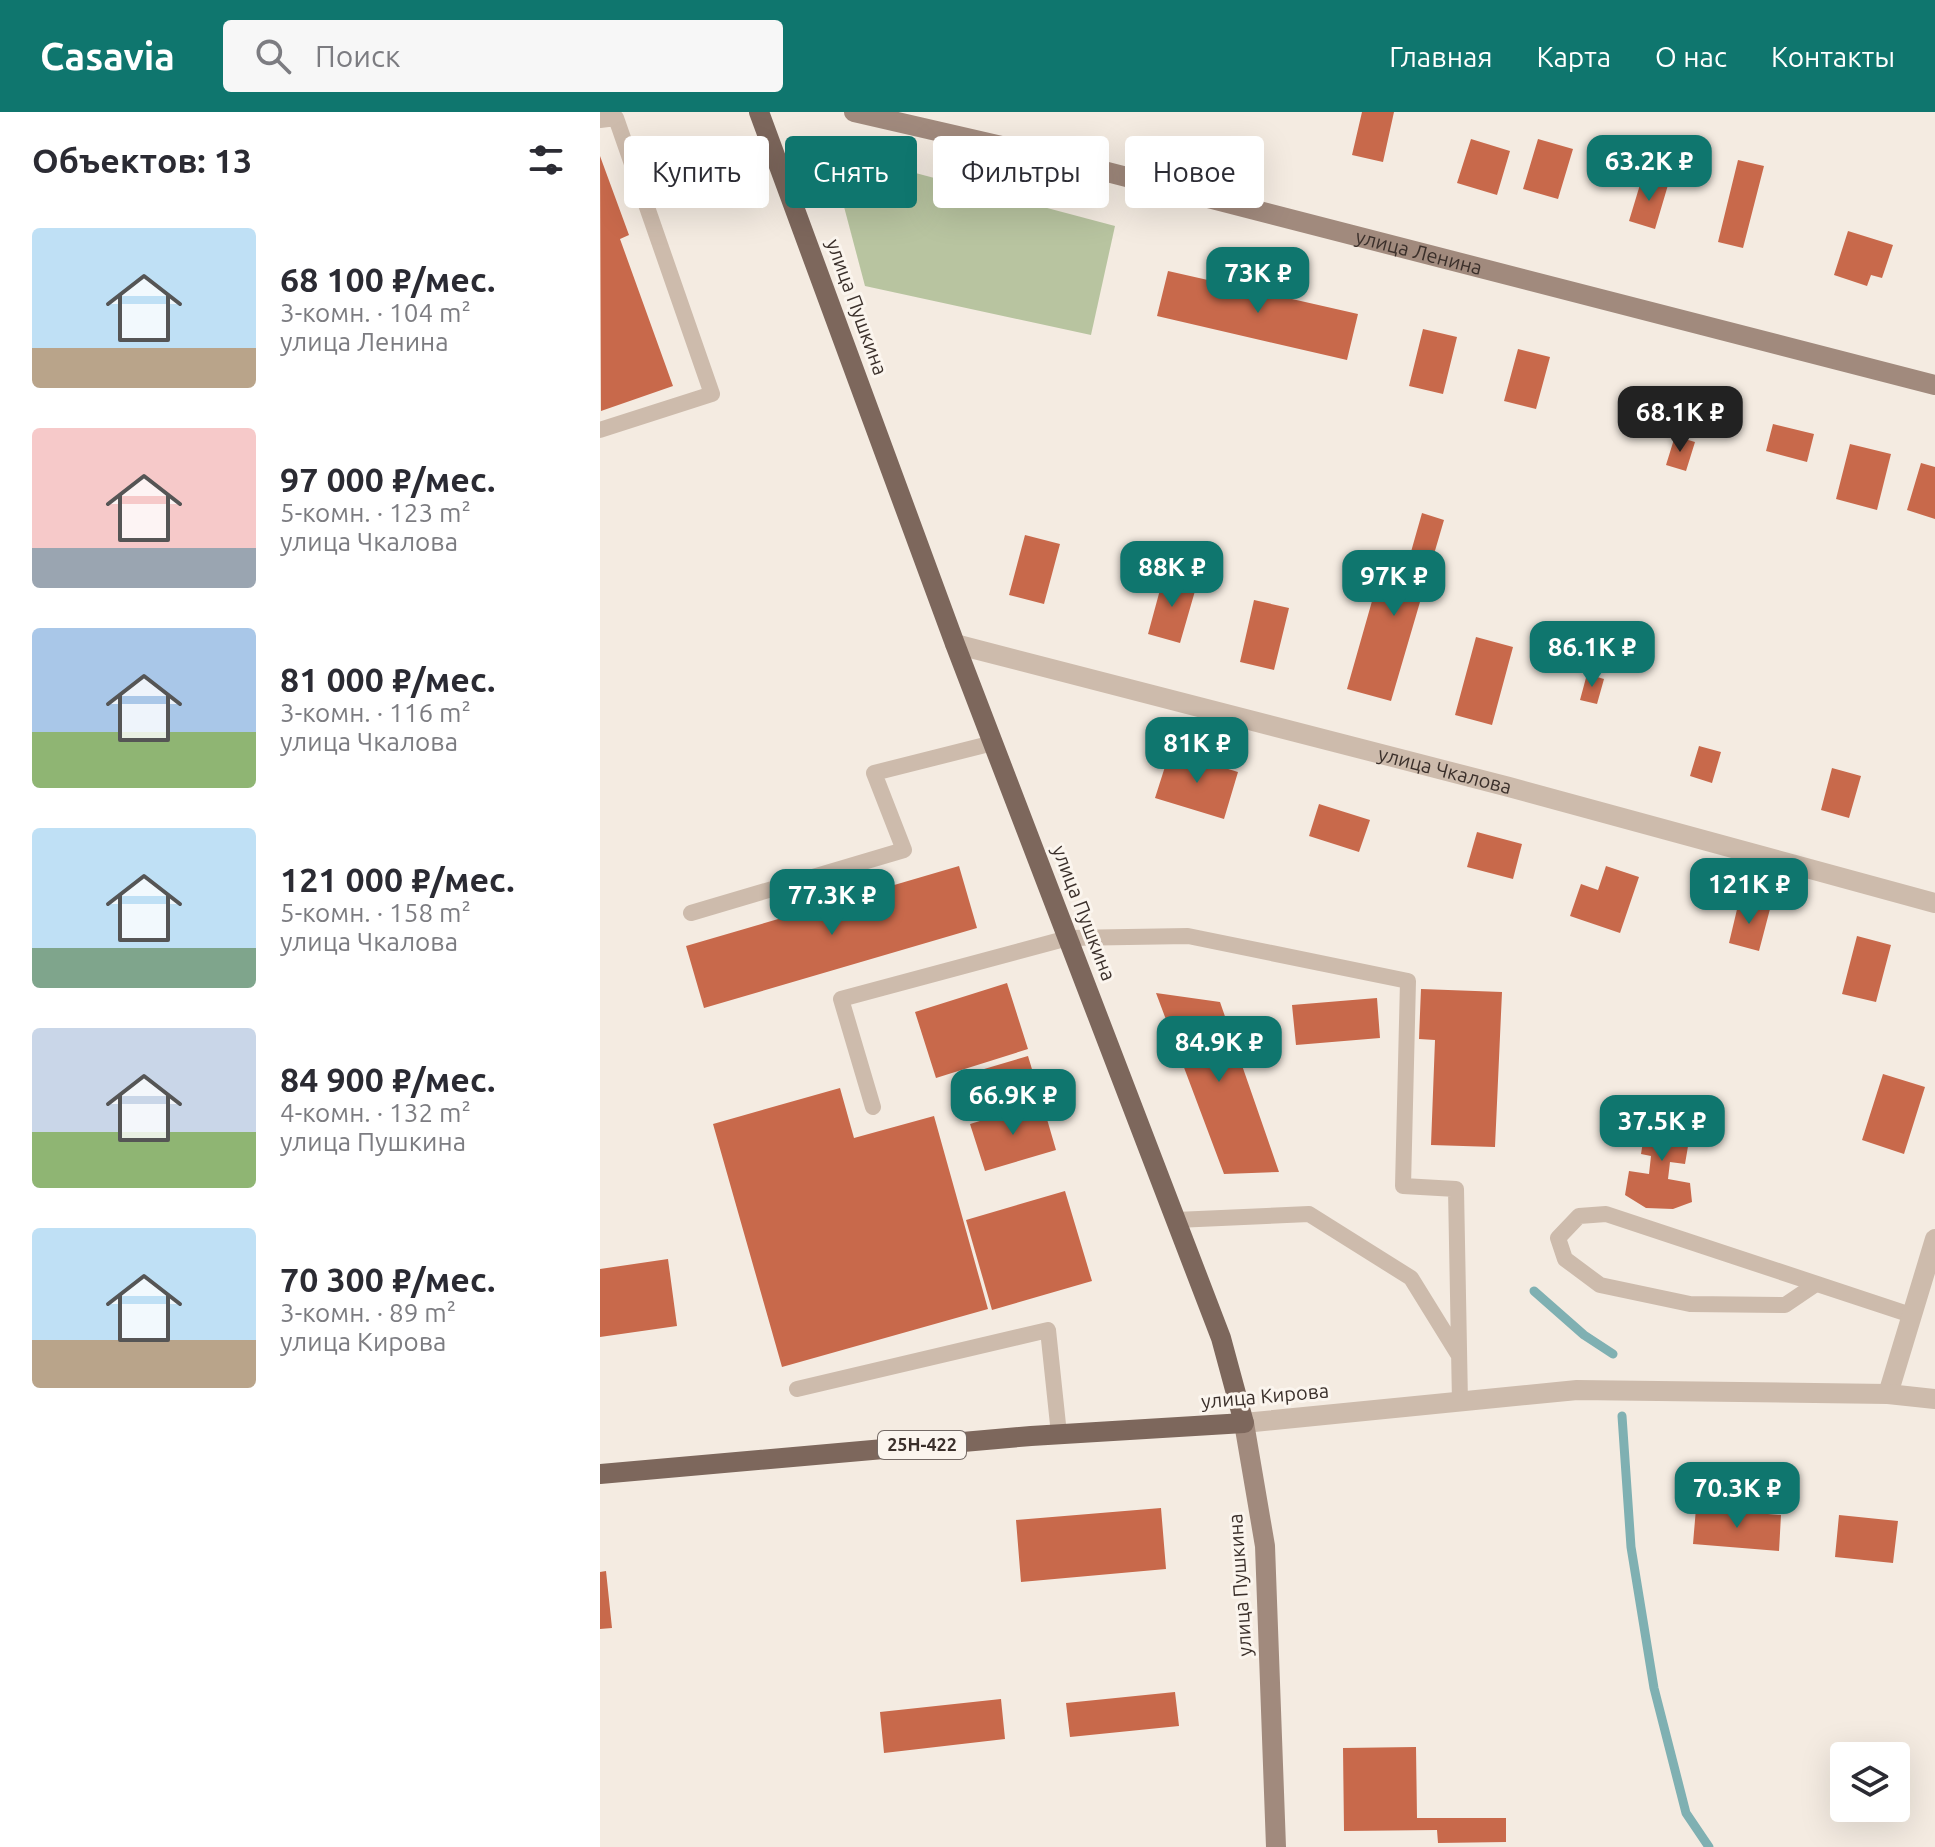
<!DOCTYPE html>
<html lang="ru">
<meta charset="utf-8">
<style>
:root{--surface:#fff;--page:#f7f7f7;--text:#2b2b33;--muted:#7c7c81;--accent:#0f766e}
body{margin:0;font-family:Ubuntu,sans-serif;background:var(--page);color:var(--text);height:100vh;display:flex;flex-direction:column;font-size:30px;white-space:nowrap}
*{box-sizing:border-box;margin:0}
p{font-size:26px;color:var(--muted)}
.icon{flex:none;width:44px;height:44px;fill:none;stroke:currentColor;stroke-width:2;stroke-linecap:round;stroke-linejoin:round}
.map{position:relative;flex:1;overflow:hidden}
.details{display:flex;flex-direction:column;background:var(--surface);width:600px}
.details>*{flex:none}
.guide{position:absolute;left:24px;top:24px;width:760px;height:72px;display:flex;gap:16px}
.controls{position:absolute;left:1230px;top:1630px;display:grid;gap:16px}
.controls a{display:grid;place-items:center;width:80px;height:80px;border-radius:8px;background:var(--surface);box-shadow:0 8px 32px #0002;font-size:40px}
.price{position:absolute;translate:-50% -68px;padding:0 18px;border-radius:16px;background:var(--accent);color:#fff;font-size:26px;line-height:52px;filter:drop-shadow(0 2px 4px #0008)}
.price::after{content:'';position:absolute;left:50%;top:48px;width:24px;height:18px;margin-left:-12px;background:inherit;clip-path:polygon(0 0,100% 0,50% 100%)}
.price.selected{background:#222;color:#fff}
ul{padding:0;list-style:none}
li{display:flex;align-items:center;gap:24px;height:200px;padding:0 32px}
li span{display:grid;place-items:center;flex:none;width:224px;height:160px;border-radius:8px;color:#555}
li>.icon{margin-inline-start:auto}
span .icon{width:96px;height:96px;fill:#fffc;stroke-width:1}
li b{font-size:34px}
h2{display:flex;justify-content:space-between;align-items:center;height:96px;padding:0 32px;font-size:34px}
.pill{padding:0 28px;border-radius:8px;background:var(--surface);box-shadow:0 8px 32px #0002;font-size:28px;line-height:72px}
.pill.selected{background:var(--accent);color:#fff}
header{display:flex;align-items:center;gap:48px;box-sizing:border-box;height:112px;padding:0 40px;background:var(--accent);color:#fff}
header strong{font-size:38px}
nav{display:flex;gap:44px;margin-inline-start:auto;font-size:28px}
.search{width:560px;height:72px;background:var(--page);display:flex;align-items:center;gap:20px;box-sizing:border-box;padding:0 28px;border-radius:8px;color:var(--muted);font-size:30px}
main{display:flex;flex:1;min-height:0}
.map>svg:first-child{display:block}
.green{fill:#b8c4a0}
.lines{fill:none;stroke-linecap:round;stroke-linejoin:round}
.stream{stroke:#7fb0b2;stroke-width:9}
.building{fill:#c8694b}
.path{stroke:#b9a596;stroke-width:5;stroke-dasharray:4 4;stroke-linecap:butt}
.lane{stroke:#cdbbac;stroke-width:16}
.street{stroke:#cdbbac;stroke-width:20}
.secondary{stroke:#a18a7d;stroke-width:20}
.primary{stroke:#7d675c;stroke-width:20}
.labels{text-anchor:middle;stroke-width:6;stroke-linejoin:round;paint-order:stroke}
.shield{fill:#fbf5ee;stroke:#756b66;stroke-width:2}
.shield-label{font-size:18px;font-weight:bold;fill:#3b302b}
.street-label{font-size:20px;fill:#3b302b;stroke:#fbf5ee}
</style>
<header>
<strong>Casavia</strong>
<div class="search"><svg class="icon" aria-label="search" viewBox="0 0 24 24"><circle cx="10" cy="10" r="6"/><path d="M15 15l6 6"/></svg>Поиск</div>
<nav><a>Главная</a><a>Карта</a><a>О нас</a><a>Контакты</a></nav>
</header>
<main>
<section class="details">
<h2>Объектов: 13<svg class="icon" aria-label="filters" viewBox="0 0 24 24"><path d="M4 7h16M4 17h16"/><circle cx="9" cy="7" r="2"/><circle cx="15" cy="17" r="2"/></svg></h2>
<ul>
<li><span style="background:linear-gradient(#bfe0f5 75%,#b9a48a 0)"><svg class="icon" aria-label="home" viewBox="0 0 24 24"><path d="M3 11l9-7 9 7M6 9v11h12V9"/></svg></span><div><b>68 100 ₽/мес.</b><p>3-комн. · 104 m²</p><p>улица Ленина</p></div></li>
<li><span style="background:linear-gradient(#f6c9c9 75%,#9aa5b1 0)"><svg class="icon" aria-label="home" viewBox="0 0 24 24"><path d="M3 11l9-7 9 7M6 9v11h12V9"/></svg></span><div><b>97 000 ₽/мес.</b><p>5-комн. · 123 m²</p><p>улица Чкалова</p></div></li>
<li><span style="background:linear-gradient(#a9c7e8 65%,#8fb573 0)"><svg class="icon" aria-label="home" viewBox="0 0 24 24"><path d="M3 11l9-7 9 7M6 9v11h12V9"/></svg></span><div><b>81 000 ₽/мес.</b><p>3-комн. · 116 m²</p><p>улица Чкалова</p></div></li>
<li><span style="background:linear-gradient(#bfe0f5 75%,#7fa58c 0)"><svg class="icon" aria-label="home" viewBox="0 0 24 24"><path d="M3 11l9-7 9 7M6 9v11h12V9"/></svg></span><div><b>121 000 ₽/мес.</b><p>5-комн. · 158 m²</p><p>улица Чкалова</p></div></li>
<li><span style="background:linear-gradient(#c9d6e8 65%,#8fb573 0)"><svg class="icon" aria-label="home" viewBox="0 0 24 24"><path d="M3 11l9-7 9 7M6 9v11h12V9"/></svg></span><div><b>84 900 ₽/мес.</b><p>4-комн. · 132 m²</p><p>улица Пушкина</p></div></li>
<li><span style="background:linear-gradient(#bfe0f5 70%,#b9a48a 0)"><svg class="icon" aria-label="home" viewBox="0 0 24 24"><path d="M3 11l9-7 9 7M6 9v11h12V9"/></svg></span><div><b>70 300 ₽/мес.</b><p>3-комн. · 89 m²</p><p>улица Кирова</p></div></li>
</ul>
</section>
<div class="map">
<svg width="1335" height="1735" viewBox="0 0 1335 1735">
<rect width="100%" height="100%" fill="#f4ebe1"/>
<path class="green" d="M229,38L515,114L491,223L265,174Z"/>
<g class="lines">
<path class="stream" d="M934,1179L984,1223L1013,1242
M1022,1304L1031,1435L1054,1576L1086,1701L1109,1735"/>
</g>
<path class="building" d="M762,0H794L783,50L752,43Z
M871,27L910,39L897,83L857,71Z
M938,27L973,37L958,87L923,77Z
M0,44L29,123L20,127L73,274L1,299Z
M1138,48L1164,54L1143,136L1118,130Z
M1042,66L1068,73L1055,117L1029,109Z
M1248,119L1293,133L1282,166L1271,163L1267,174L1234,163Z
M568,159L758,202L747,248L557,204Z
M823,217L857,225L843,282L809,274Z
M918,237L950,245L936,297L904,289Z
M1173,312L1214,322L1207,350L1166,339Z
M1075,324L1095,330L1086,359L1066,353Z
M1250,332L1291,342L1277,398L1236,387Z
M1321,351L1335,355V407L1307,398Z
M822,401L844,408L791,589L747,577L780,461L803,468Z
M425,423L460,432L444,492L409,483Z
M564,463L597,472L580,531L548,522Z
M654,488L689,496L674,558L640,550Z
M876,525L913,535L892,613L855,603Z
M987,562L1004,567L997,592L980,588Z
M1099,634L1121,640L1112,671L1090,664Z
M570,639L638,660L624,707L555,686Z
M1232,656L1261,664L1249,706L1221,698Z
M719,692L770,708L759,740L709,724Z
M877,720L922,732L913,767L867,755Z
M359,754L377,816L104,896L86,834Z
M1006,754L1039,765L1020,821L970,804L981,772L998,778Z
M1139,789L1170,797L1159,839L1129,831Z
M1257,824L1291,833L1276,890L1242,882Z
M407,871L428,937L336,966L315,900Z
M821,877L902,880L895,1035L831,1033L835,928L819,927Z
M556,881L620,890L679,1060L624,1062Z
M777,886L780,926L696,933L692,893Z
M428,944L441,987L370,1008L357,965Z
M1283,962L1325,975L1304,1042L1262,1028Z
M240,976L254,1026L334,1004L388,1197L182,1255L113,1012Z
M442,990L456,1038L385,1059L370,1012Z
M1048,998L1093,1005L1085,1052L1070,1050L1068,1067L1090,1071L1092,1090L1073,1097L1046,1096L1025,1083L1029,1059L1049,1062L1051,1044L1041,1042Z
M465,1079L492,1169L392,1198L366,1108Z
M68,1147L77,1214L0,1225V1157Z
M561,1396L566,1457L421,1470L416,1408Z
M1096,1396L1181,1403L1179,1439L1093,1432Z
M1239,1403L1298,1409L1293,1451L1235,1445Z
M6,1459L12,1516L0,1517V1460Z
M575,1580L579,1614L470,1625L466,1591Z
M401,1587L405,1627L284,1641L280,1600Z
M816,1635L817,1706H906V1730L838,1731L837,1718L744,1719L743,1636Z"/>
<g class="lines">
<path class="path" d="M58,69L148,40"/>
<path class="lane" d="M0,8L16,6L112,282L0,318
M91,801L304,738L274,661L393,631
M273,995L241,887L468,826L588,824L808,869L803,1074L856,1077L860,1290
M576,1108L709,1102L811,1166L858,1242
M1216,1172L1185,1193L1090,1192L1000,1173L965,1147L958,1126L979,1104L1006,1102L1311,1203
M197,1277L448,1218L459,1322"/>
<g class="street">
<path id="s1" d="M355,532L909,675L1335,791"/>
<path d="M1288,1282L1335,1127"/>
<path d="M644,1311L977,1278L1288,1282L1335,1287"/>
</g>
<g class="secondary">
<path id="s2" d="M254,0L449,45L1335,273"/>
<path d="M644,1311L665,1434L676,1735"/>
</g>
<path class="primary" d="M0,1362L431,1324L644,1311L621,1226L355,532L159,0"/>
</g>
<g class="labels">
<rect class="shield" x="278" y="1319" width="88" height="28" rx="6"/>
<g class="shield-label">
<text x="322" y="1339">25Н-422</text>
</g>
<g class="street-label">
<text dy="7" stroke="none"><textPath href="#s2" startOffset="582">улица Ленина</textPath></text>
<text transform="translate(257 195) rotate(70)" y="7">улица Пушкина</text>
<text dy="7" stroke="none"><textPath href="#s1" startOffset="506">улица Чкалова</textPath></text>
<text transform="translate(484 801) rotate(69)" y="7">улица Пушкина</text>
<text transform="translate(665 1284) rotate(-5)" y="7">улица Кирова</text>
<text transform="translate(640 1473) rotate(-94)" y="7">улица Пушкина</text>
</g>
</g>
</svg>
<div class="controls">
<a><svg class="icon" aria-label="layers" viewBox="0 0 24 24"><path d="M12 4l9 5-9 5-9-5zM3 14l9 5 9-5"/></svg></a>
</div>
<b class="price" style="left:1049px;top:91px">63.2K ₽</b>
<b class="price" style="left:658px;top:203px">73K ₽</b>
<b class="price selected" style="left:1080px;top:342px">68.1K ₽</b>
<b class="price" style="left:572px;top:497px">88K ₽</b>
<b class="price" style="left:794px;top:506px">97K ₽</b>
<b class="price" style="left:992px;top:577px">86.1K ₽</b>
<b class="price" style="left:597px;top:673px">81K ₽</b>
<b class="price" style="left:1149px;top:814px">121K ₽</b>
<b class="price" style="left:232px;top:825px">77.3K ₽</b>
<b class="price" style="left:619px;top:972px">84.9K ₽</b>
<b class="price" style="left:413px;top:1025px">66.9K ₽</b>
<b class="price" style="left:1062px;top:1051px">37.5K ₽</b>
<b class="price" style="left:1137px;top:1418px">70.3K ₽</b>
<div class="guide">
<a class="pill">Купить</a>
<a class="pill selected">Снять</a>
<a class="pill">Фильтры</a>
<a class="pill">Новое</a>
</div>
</div>
</main>
